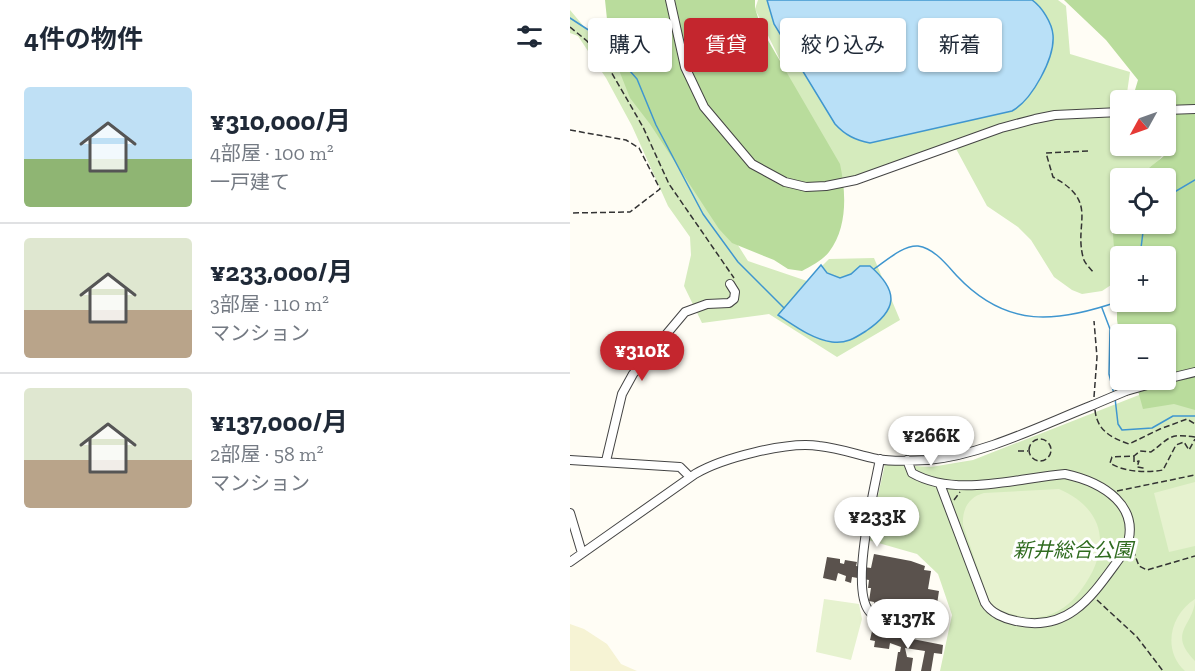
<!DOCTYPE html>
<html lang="ja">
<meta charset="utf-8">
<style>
:root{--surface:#fff;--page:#f6f6f7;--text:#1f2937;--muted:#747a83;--line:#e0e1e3;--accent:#c4262e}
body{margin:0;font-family:"Zilla Slab","Noto Sans JP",serif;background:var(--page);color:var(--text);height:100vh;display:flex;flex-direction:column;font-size:22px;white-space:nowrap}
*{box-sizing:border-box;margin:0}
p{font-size:20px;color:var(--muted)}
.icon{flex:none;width:33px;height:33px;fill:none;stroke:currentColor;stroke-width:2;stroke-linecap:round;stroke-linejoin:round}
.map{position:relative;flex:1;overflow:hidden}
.sheet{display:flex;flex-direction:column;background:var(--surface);width:570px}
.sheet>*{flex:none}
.guide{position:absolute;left:18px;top:18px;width:516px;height:54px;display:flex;gap:12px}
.needle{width:39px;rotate:230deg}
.buttons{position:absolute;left:540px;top:90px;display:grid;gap:12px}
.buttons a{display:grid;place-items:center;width:66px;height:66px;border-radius:6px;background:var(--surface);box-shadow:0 2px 4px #0004;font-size:30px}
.price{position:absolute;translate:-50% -51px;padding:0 14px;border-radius:21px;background:#fff;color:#222;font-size:20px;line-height:39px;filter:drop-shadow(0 2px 3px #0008)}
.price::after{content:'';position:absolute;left:50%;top:36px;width:18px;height:14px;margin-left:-9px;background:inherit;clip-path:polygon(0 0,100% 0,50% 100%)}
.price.active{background:var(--accent);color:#fff}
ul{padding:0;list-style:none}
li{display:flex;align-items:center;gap:18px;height:150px;padding:0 24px}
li+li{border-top:2px solid var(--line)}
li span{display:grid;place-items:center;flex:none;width:168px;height:120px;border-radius:6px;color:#555}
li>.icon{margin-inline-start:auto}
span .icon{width:72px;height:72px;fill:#fffc;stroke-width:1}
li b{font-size:26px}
h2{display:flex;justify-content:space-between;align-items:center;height:72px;padding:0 24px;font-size:26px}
.pill{padding:0 21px;border-radius:6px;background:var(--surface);box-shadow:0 2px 4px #0004;font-size:21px;line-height:54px}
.pill.active{background:var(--accent);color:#fff}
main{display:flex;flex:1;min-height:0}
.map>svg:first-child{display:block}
.farmland{fill:#f6f3d4}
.green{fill:#d5ebbd}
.forest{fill:#b9dc9c;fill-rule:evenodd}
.pitch{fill:#e6f2cf}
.water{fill:#b9e0f7;stroke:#3f96cf;stroke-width:1.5}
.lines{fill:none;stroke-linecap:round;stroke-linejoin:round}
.stream{stroke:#3f96cf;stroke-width:1.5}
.building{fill:#5a524d}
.minor-casing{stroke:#444;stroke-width:10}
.path{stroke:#333;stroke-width:1.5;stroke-dasharray:6 3;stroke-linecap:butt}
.minor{stroke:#fff;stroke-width:8}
.minor-bridge-casing{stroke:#444;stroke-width:10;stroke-linecap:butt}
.minor-bridge{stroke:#fff;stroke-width:8}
.labels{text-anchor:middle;stroke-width:6;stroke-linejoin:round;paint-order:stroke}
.park-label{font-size:20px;font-style:italic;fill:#2f6b1f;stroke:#fff}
</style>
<main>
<section class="sheet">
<h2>4件の物件<svg class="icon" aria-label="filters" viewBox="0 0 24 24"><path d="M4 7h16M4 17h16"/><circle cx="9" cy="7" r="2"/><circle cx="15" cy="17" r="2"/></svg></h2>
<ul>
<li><span style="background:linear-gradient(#bfe0f5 60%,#8fb573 0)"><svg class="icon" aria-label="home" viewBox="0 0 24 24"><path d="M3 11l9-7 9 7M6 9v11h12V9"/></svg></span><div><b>¥310,000/月</b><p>4部屋 · 100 m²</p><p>一戸建て</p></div></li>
<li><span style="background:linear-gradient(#dfe7d0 60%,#b9a48a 0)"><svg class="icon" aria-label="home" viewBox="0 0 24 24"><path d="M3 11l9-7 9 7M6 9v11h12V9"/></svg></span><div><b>¥233,000/月</b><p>3部屋 · 110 m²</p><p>マンション</p></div></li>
<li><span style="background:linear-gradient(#dfe7d0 60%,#b9a48a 0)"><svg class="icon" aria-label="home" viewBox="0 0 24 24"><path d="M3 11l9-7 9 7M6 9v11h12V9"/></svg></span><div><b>¥137,000/月</b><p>2部屋 · 58 m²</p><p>マンション</p></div></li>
</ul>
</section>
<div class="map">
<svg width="625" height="671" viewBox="0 0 625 671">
<rect width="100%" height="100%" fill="#fffdf5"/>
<path class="farmland" d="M0,624L14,629L37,644L51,664L67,671H0Z"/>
<path class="green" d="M188,0H488L496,6L500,54L560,72L556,100H550V146L596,145C596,162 565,178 550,178L548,272L541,285L532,291L512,294L502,290L484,277L461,240L448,227L417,206L384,145L271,184L185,9Z
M0,10L78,103L178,261L237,281L259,259L304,258L330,320L267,357L199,314L132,323L114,286L121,255L120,237L98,206L62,126L36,78L8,36L0,33Z
M625,373V671H370L382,615L368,574L347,554L298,540L315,464L361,467L403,460Z"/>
<path class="forest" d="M35,0H185V8L192,30L270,164C276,192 278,227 259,252C253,260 241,266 232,271L218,269L204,260L162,243L149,229L80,124L60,98L47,65L38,29Z
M494,0H625V410L604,404L573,409L565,380H596V334H550V338L547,320V290L543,234L547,194L550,191V224H596V178H566L604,148L596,145V100H562L568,80L536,40ZM550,256H596V302H550Z"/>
<path class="pitch" d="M625,482V546L599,552L584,493Z
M489,489C537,510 541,550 511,590C502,603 487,615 470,617C453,619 436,613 421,606L393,525C392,510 398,497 414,493Z
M254,599L289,604L292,619L281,660L246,652Z
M625,599C625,625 596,632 625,661V671H615C592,650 600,615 625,599Z"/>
<path class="water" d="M197,0H462C472,7 482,23 483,35C485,58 462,100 442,111L300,143C285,140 275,135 265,124L204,24Z
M251,265L257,273L270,278L281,274L290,266H300C330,292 327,310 296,331C285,338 276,344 262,342C242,339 225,326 208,315Z"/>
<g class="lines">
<path class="stream" d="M0,18L20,31L45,54L67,79L86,125L133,214L168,262L214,308
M596,197L625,180
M570,256L574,224
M304,269C316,261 333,245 348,246C364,248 377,265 387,276C437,329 487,323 550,301
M532,308L540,329L539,374L544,394
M545,398L548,424L552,430L582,428L603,416H625"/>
</g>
<path class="building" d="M304,554L341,561L355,566L354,570L361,571L358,589L369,591L366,611L331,606L329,615L321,614L323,604L319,603L317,614L310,612V608L304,607V602L299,601L301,588H298L299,580L282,577L281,583L275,581L276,576L268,573L266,581L253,578L257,557L270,559V563L274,564L275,560L287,562L286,566L301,568Z
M302,631L373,645L372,654L364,653L361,671H351L355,651L335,648L337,657L343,658L341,671H325L328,652H330L331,647L320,643L319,649L304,647L305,641L300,640Z"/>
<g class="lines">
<g class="minor-casing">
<path id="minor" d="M100,0L115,67L134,107L182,164L215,182L236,187L256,186L286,180L431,128L465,119L485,115L550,112
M596,110L625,109
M596,379L625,372
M556,391L595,380
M310,459C304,491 280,587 299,611C307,621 321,625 332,629
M0,460L110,467L120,477
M337,460L342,473C386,498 447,478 495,474C532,482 574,506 555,551C526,589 503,634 446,621C435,619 421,613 415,603L370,484
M36,461L52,394L63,374L115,312L137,304L159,303L164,299L165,292L160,284
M0,513L12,553
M0,562L125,474C152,458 218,441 249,446C269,448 288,455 307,459C323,462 341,461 358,460C413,455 472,425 523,405"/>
</g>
<path class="path" d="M0,27L17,41L36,63L73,127L99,184L164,278
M0,130L56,140L69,148L90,189L60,212L0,213
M518,151L476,153L483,177C529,202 504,222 513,257C514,263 520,268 524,273
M524,397L527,357L524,321
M525,410C527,431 542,438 559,444L590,429L617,419L625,424
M625,437C598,433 600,438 581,452L570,451L564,456L542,457L540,463C554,472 576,473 593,470L606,445L614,442L619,450L625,439
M459 450a11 11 0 1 1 22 0a11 11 0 1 1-22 0Z
M448,451H458
M564,456V462L569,461L567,467L573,468V471
M547,491L625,475
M384,500L390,492
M563,550L569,566L577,570L625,556
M527,600L567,637L593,671"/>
<use href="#minor" class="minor"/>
<g class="minor-bridge-casing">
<path id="minor-bridge" d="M523,405L556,391"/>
</g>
<use href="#minor-bridge" class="minor-bridge"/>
</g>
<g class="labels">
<g class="park-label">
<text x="503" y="557">新井総合公園</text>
</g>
</g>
</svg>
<div class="buttons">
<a><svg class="needle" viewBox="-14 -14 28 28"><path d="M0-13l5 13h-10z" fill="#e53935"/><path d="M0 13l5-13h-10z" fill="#747a83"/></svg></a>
<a><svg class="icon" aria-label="locate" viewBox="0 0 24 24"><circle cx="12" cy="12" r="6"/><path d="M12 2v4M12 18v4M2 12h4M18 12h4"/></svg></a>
<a>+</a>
<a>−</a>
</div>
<b class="price active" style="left:72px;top:382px">¥310K</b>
<b class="price" style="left:361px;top:467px">¥266K</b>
<b class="price" style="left:307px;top:548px">¥233K</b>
<b class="price" style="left:338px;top:650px">¥137K</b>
<div class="guide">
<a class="pill">購入</a>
<a class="pill active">賃貸</a>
<a class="pill">絞り込み</a>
<a class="pill">新着</a>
</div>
</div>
</main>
